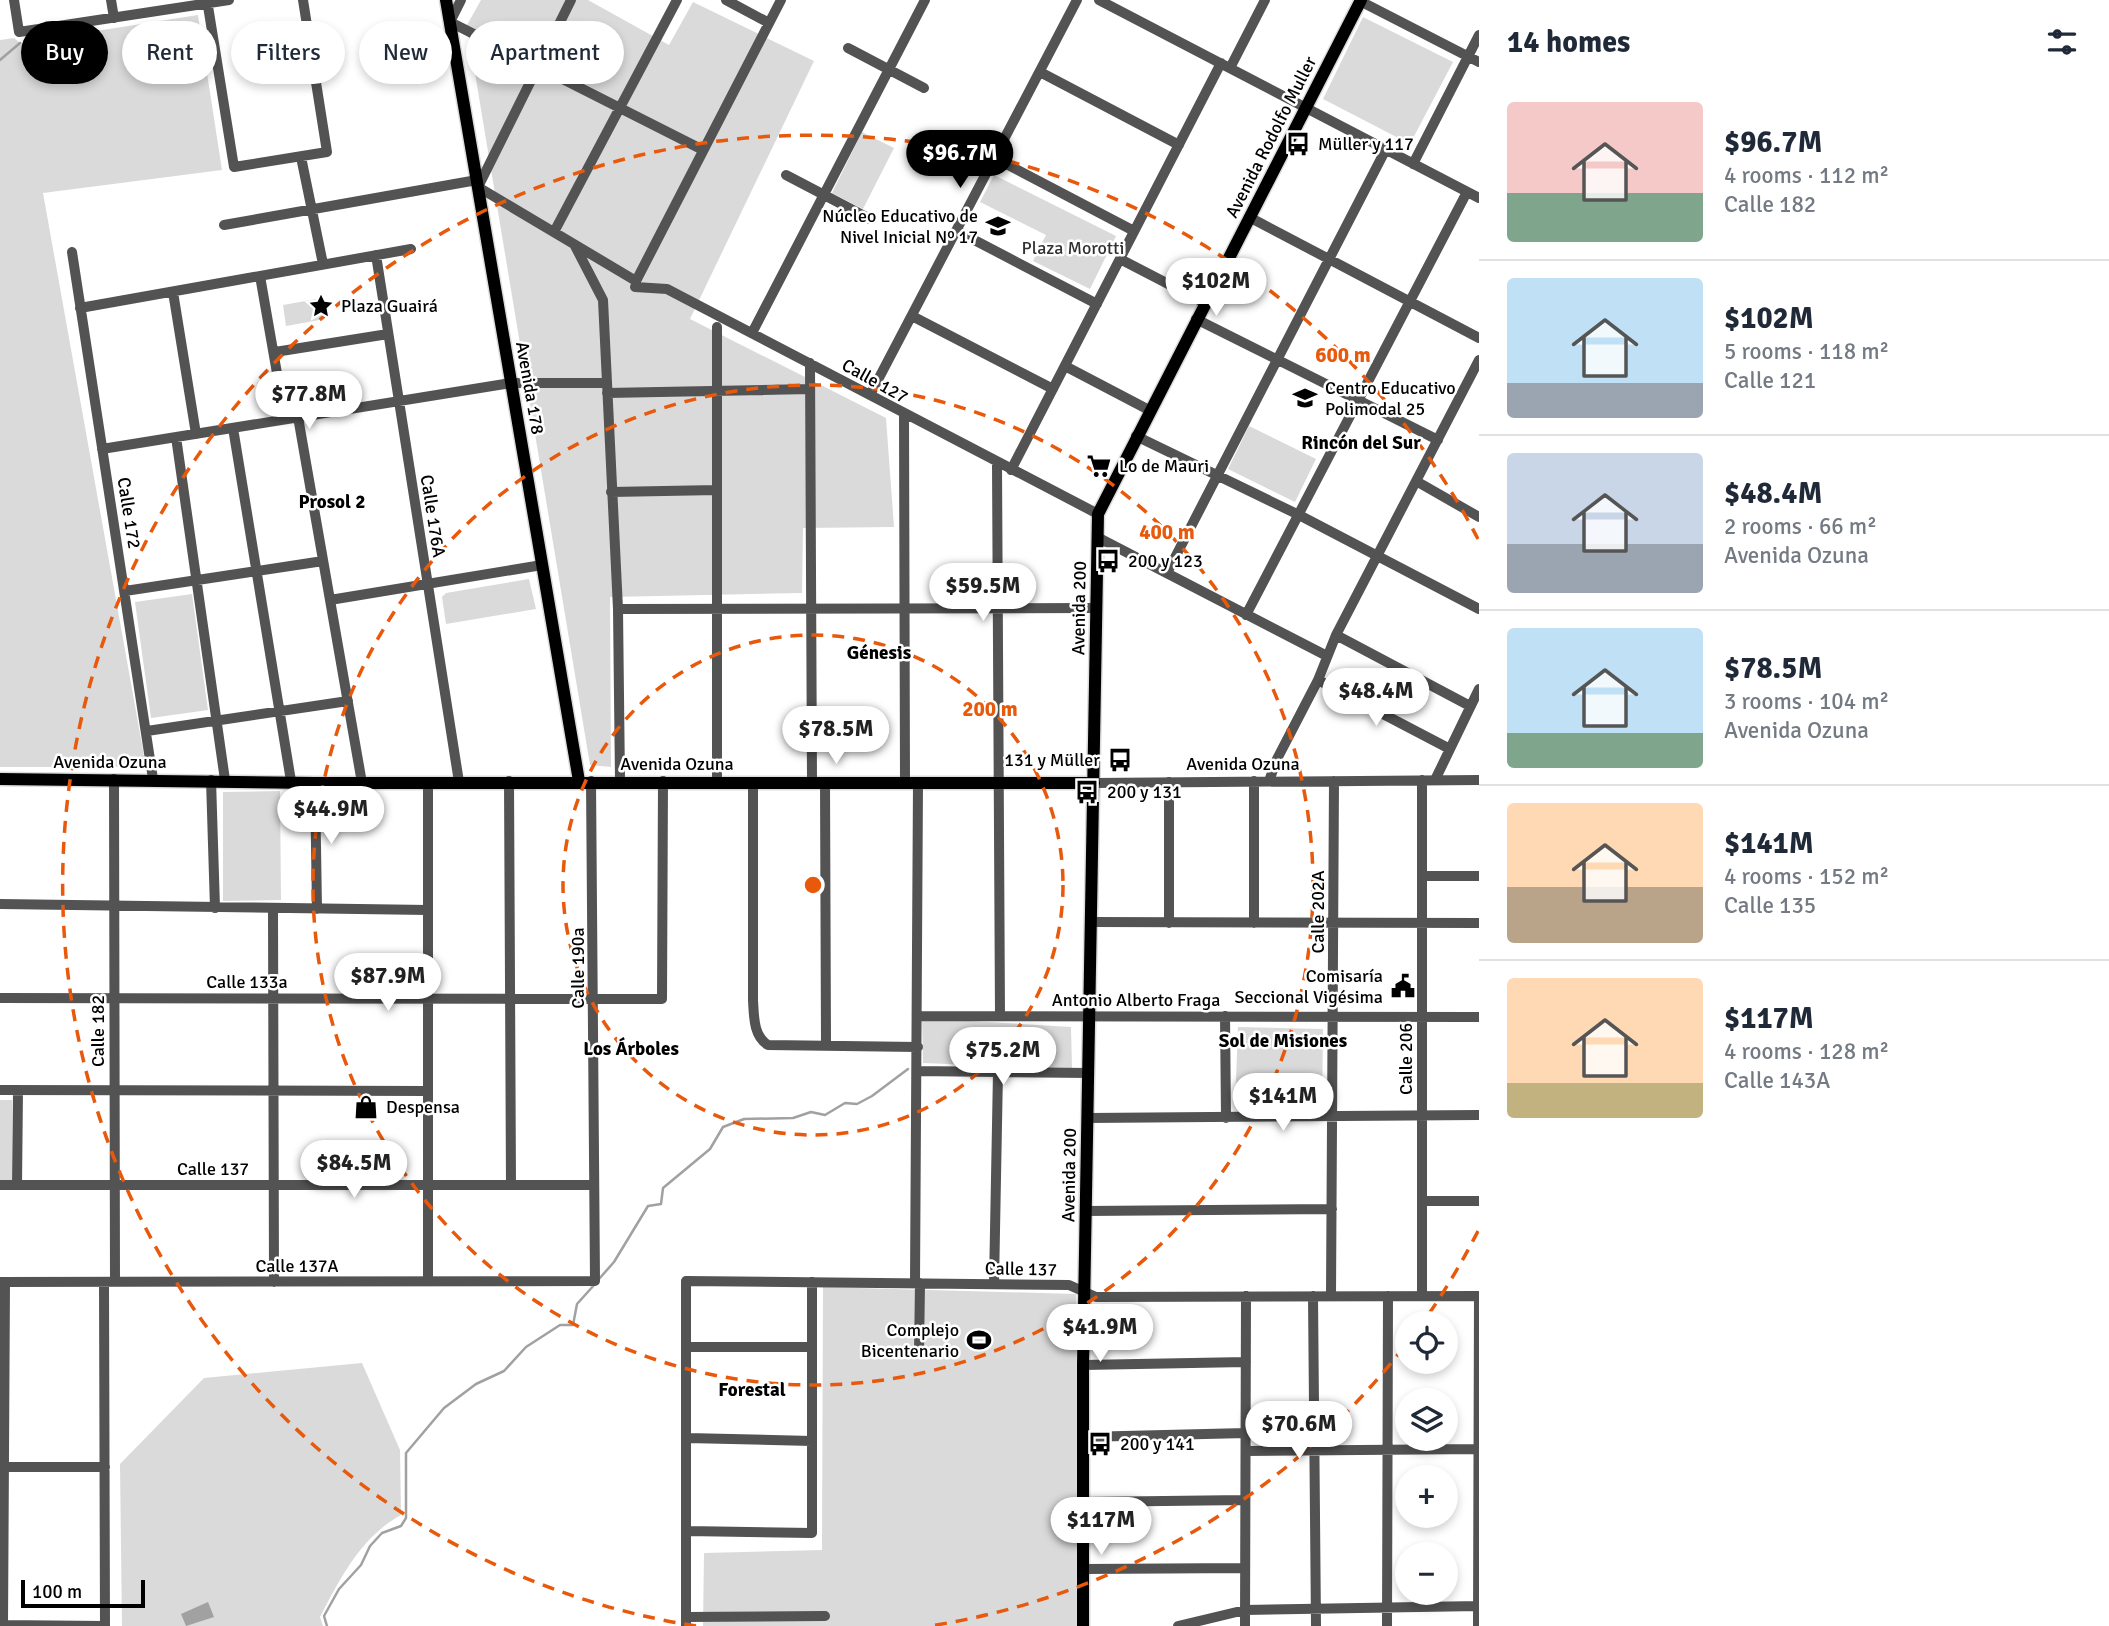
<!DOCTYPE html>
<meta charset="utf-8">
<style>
:root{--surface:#fff;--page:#f6f6f7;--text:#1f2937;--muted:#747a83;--line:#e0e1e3;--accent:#000}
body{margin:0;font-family:Signika,sans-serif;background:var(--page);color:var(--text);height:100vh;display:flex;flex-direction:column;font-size:26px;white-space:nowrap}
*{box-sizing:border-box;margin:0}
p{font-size:23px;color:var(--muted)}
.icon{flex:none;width:38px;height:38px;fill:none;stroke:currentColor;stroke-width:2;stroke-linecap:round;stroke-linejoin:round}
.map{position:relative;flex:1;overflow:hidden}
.side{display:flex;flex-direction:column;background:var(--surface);width:630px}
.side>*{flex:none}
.guide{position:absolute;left:21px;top:21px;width:665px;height:63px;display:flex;gap:14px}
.controls{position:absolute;left:1395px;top:1311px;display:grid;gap:14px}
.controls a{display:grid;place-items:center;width:63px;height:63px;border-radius:50%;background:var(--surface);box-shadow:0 4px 10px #0003;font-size:35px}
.scale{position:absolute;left:21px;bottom:18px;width:124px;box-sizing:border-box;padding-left:7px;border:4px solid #000;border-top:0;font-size:19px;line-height:24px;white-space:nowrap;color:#000;-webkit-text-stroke:5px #fff;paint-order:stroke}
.price{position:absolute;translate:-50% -60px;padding:0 16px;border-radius:24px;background:#fff;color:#222;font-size:23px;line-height:46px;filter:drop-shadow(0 2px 4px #0008)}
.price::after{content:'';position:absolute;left:50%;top:42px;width:21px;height:16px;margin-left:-10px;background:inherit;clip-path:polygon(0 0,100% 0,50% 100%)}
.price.on{background:var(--accent);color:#fff}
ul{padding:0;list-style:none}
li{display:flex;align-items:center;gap:21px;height:175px;padding:0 28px}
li+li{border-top:2px solid var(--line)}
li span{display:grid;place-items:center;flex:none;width:196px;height:140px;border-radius:7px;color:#555}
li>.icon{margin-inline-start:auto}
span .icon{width:84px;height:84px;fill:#fffc;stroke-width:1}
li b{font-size:30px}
h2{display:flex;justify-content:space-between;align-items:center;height:84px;padding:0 28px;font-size:30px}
.tag{padding:0 24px;border-radius:32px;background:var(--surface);box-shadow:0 4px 10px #0003;font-size:24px;line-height:63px}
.tag.on{background:var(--accent);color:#fff}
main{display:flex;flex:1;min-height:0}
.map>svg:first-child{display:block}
.green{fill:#dadada}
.water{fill:#a1a1a1}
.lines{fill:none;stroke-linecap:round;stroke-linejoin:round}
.stream{stroke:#a1a1a1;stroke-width:2.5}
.major-casing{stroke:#dbdbdb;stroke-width:15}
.minor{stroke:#535353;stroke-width:10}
.major{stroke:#000;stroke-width:12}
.ring{fill:none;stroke:#e8590c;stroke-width:3.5;stroke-dasharray:12 9}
.labels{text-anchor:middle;stroke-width:5;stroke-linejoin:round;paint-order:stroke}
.street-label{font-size:18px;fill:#000;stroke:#fff}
.poi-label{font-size:18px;fill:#000;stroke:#fff;text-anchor:start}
.park-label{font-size:18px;fill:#313131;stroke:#fff}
.neighbourhood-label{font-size:19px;font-weight:bold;fill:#000;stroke:#fff}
.centre{fill:#e8590c;stroke:#fff;stroke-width:3.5}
.ring-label{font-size:21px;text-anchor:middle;font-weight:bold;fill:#e8590c;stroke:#fff;stroke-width:5;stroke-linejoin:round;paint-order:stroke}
</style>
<main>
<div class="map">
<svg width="1479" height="1626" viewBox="0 0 1479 1626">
<rect width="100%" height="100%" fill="#fff"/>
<path class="green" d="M481,0H588L669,45L693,2L814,61L690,319L886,418L894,527L803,528L802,593L610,597L611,767L590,765L467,25Z
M198,15L222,170L43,193L146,767H0V40L14,38L20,43Z
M1363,17L1453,62L1410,144L1323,99Z
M862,132L894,148L863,209L832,193Z
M994,175L1116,236L1090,289L1033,261L1046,235L980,202Z
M322,298L325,319L286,326L283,305Z
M1249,426L1316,459L1295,502L1228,469Z
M529,579L536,609L446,624L442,597L446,593Z
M192,594L208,710L151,718L135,602Z
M280,791L281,900L223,901V792Z
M922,1018L1071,1027L1072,1069L923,1063Z
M1238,1027L1323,1029L1322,1106L1235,1105Z
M0,1100H12V1181H0Z
M823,1287L1076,1294L1080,1626H703L704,1553L822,1550Z
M362,1363L400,1450L401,1515C361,1537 341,1577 320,1617L323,1626H122L120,1464L204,1378Z"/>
<path class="water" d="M208,1602L214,1617L186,1626L181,1614Z"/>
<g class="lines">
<path class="stream" d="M0,60L20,43
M599,1279L614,1262L648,1206L661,1204L663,1188L710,1149L723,1127L744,1119L793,1118L811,1112L825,1115L845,1103L857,1104L872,1096L908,1069
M327,1626L324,1616L339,1589L361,1565L370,1546L382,1533L401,1526L406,1518V1453L444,1408L476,1384L504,1371L526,1347L560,1325H573L577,1304L595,1284"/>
<g class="major-casing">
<path id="major" d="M446,0L579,781
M0,779L315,783H1094
M1083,1626V1365L1098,514L1361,0"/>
</g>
<path class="minor" d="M14,0L19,32L229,0
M111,0L114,18
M207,0L234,167L327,152L303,0
M461,0L450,22L703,150
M571,0L478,187L636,281L781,0
M726,0L769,23
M1099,0L1479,198
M1360,1L1479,62
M848,48L924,88
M1230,68L1265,0
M1040,72L1179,145
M301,157L323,264
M995,158L1134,231
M1413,164L1479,35
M786,175L870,219
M1249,217L1479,338
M224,225L477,180
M957,231L1097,304
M554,232L677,0
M574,244L603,300L618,609L620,781
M72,252L153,779
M376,255L459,782
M1120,259L1205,303
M260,276L285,419
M635,287L667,289L1098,514
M173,292L196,434
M80,308L411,249
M912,316L1053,389
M1196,319L1438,440
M717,327V782
M752,333L925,0
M275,352L388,334
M810,363L812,782
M1065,366L1149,410
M607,393L810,389
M870,395L1077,0
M904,414L905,783
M298,417L362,783
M233,428L291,781
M1136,436L1299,515L1479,609
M176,437L225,780
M102,449L511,383H607
M997,463L1000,1016
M1011,470L1221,63
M1416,481L1479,517
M611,492L717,490
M1097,537L1327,656
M1167,573L1386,149
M125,591L323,561
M330,600L542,565
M618,609L1096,608
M1246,615L1467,192
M1336,635L1470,706
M1318,680L1448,748
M147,731L348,701
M114,779L115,1282
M211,780L215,908
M1422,780V1296
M1435,780L1479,689
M509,781L511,1185
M1269,781L1277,759L1318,680L1336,635L1479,360
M428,782V1281
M753,782V1000C754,1015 753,1036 768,1045L918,1047
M825,782L826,1045
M1169,782V923
M315,783L317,909
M1094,783L1479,780
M1422,876H1479
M0,904L428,910
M273,909L274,1282
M1091,922L1479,923
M1254,923V781
M0,998L662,999L663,781
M918,1016L1479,1017
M1225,1016L1226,1118
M918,1071L1089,1073
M0,1090L428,1091
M1088,1118L1479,1115
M0,1185H594
M17,1185L18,1090
M1423,1201H1479
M1086,1211L1332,1209
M0,1282L595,1281L591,781
M104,1282L105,1626
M915,1283L918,783
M994,1284L998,1072
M1313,1296L1316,1626
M1331,1296L1334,781
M687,1347H812
M919,1354L920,1283
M1083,1365L1246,1362
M1083,1437L1246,1433
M687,1438L812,1441
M1246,1451L1479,1449
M1,1467H105
M1083,1502L1245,1500
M687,1531L812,1533V1282
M1084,1569L1245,1568
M686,1617L825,1616
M0,1625L105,1626
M3,1625L5,1282
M686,1626V1281L1069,1285L1096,1297L1479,1296L1478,1626
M1178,1626L1245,1610L1479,1606
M1245,1626L1246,1296
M1387,1626L1388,1296"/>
<use href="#major" class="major"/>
</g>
<g class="ring">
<circle cx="813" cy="885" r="250"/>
<circle cx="813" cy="885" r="500"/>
<path d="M1478 1231A750 750 0 0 1 1424 1321M1404 1347A750 750 0 0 1 930 1626M696 1626A750 750 0 1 1 1478 539"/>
</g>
<defs>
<g id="bus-bare" transform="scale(1.89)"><path d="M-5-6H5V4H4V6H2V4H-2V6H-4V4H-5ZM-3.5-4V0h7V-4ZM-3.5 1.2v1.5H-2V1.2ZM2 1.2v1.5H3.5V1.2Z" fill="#000" stroke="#fff" stroke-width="2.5" paint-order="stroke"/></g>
<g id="school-bare" transform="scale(1.89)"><path d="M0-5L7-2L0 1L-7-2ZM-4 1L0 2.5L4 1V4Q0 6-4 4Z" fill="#000" stroke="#fff" stroke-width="2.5" paint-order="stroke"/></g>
<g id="sight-bare" transform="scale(1.89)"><path d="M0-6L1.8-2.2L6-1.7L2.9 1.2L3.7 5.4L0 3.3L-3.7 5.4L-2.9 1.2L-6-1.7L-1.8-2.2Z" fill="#000" stroke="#fff" stroke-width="2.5" paint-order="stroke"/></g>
<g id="supermarket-bare" transform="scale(1.89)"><path d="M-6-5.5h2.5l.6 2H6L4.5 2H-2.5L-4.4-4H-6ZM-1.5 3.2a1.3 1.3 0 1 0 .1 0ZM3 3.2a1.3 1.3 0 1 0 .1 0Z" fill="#000" stroke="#fff" stroke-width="2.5" paint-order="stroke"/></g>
<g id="civic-bare" transform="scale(1.89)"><path d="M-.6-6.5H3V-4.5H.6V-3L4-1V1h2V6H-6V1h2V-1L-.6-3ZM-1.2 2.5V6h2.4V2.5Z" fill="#000" stroke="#fff" stroke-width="2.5" paint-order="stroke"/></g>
<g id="shop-bare" transform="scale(1.89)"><path d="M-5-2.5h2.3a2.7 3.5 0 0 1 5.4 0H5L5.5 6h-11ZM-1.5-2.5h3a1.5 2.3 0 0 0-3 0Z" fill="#000" stroke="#fff" stroke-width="2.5" paint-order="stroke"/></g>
<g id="stadium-bare" transform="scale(1.89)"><path d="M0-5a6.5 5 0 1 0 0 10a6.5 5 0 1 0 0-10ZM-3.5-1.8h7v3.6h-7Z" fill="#000" stroke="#fff" stroke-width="2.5" paint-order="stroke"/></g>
</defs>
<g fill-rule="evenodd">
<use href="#bus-bare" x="1298" y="144"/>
<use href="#school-bare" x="998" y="226"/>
<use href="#sight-bare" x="321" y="306"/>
<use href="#school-bare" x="1305" y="398"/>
<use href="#supermarket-bare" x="1099" y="466"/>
<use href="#bus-bare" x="1108" y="561"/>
<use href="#bus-bare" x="1120" y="760"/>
<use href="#bus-bare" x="1087" y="792"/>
<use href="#civic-bare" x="1403" y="986"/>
<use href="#shop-bare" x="366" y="1107"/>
<use href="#stadium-bare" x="979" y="1340"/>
<use href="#bus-bare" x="1100" y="1444"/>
</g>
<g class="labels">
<g class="street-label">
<text transform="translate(1271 137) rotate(-63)" y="6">Avenida Rodolfo Muller</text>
<text transform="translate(875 381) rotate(29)" y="6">Calle 127</text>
<text transform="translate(530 388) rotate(80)" y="6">Avenida 178</text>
<text transform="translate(129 513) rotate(81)" y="6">Calle 172</text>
<text transform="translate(433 516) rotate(81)" y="6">Calle 176A</text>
<text transform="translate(1079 608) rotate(-89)" y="6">Avenida 200</text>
<text x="110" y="768">Avenida Ozuna</text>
<text x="677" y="770">Avenida Ozuna</text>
<text x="1243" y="770">Avenida Ozuna</text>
<text transform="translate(1318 912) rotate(-90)" y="6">Calle 202A</text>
<text transform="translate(578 968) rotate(-90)" y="6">Calle 190a</text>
<text x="247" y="988">Calle 133a</text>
<text x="1136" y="1006">Antonio Alberto Fraga</text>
<text transform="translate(98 1031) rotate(-90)" y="6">Calle 182</text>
<text transform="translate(1406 1059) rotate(-90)" y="6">Calle 206</text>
<text x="213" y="1175">Calle 137</text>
<text transform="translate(1069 1175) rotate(-89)" y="6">Avenida 200</text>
<text x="297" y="1272">Calle 137A</text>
<text transform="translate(1021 1269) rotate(1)" y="6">Calle 137</text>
</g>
<g class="poi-label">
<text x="1318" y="150">Müller y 117</text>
<text x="978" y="222" text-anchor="end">Núcleo Educativo de<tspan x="978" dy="21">Nivel Inicial Nº 17</tspan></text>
<text x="341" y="312">Plaza Guairá</text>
<text x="1325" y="394">Centro Educativo<tspan x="1325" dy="21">Polimodal 25</tspan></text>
<text x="1119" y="472">Lo de Mauri</text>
<text x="1128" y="567">200 y 123</text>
<text x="1100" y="766" text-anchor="end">131 y Müller</text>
<text x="1107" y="798">200 y 131</text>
<text x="1383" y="982" text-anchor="end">Comisaría<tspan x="1383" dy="21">Seccional Vigésima</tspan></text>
<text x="386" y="1113">Despensa</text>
<text x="959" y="1336" text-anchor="end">Complejo<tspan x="959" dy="21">Bicentenario</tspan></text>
<text x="1120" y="1450">200 y 141</text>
</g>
<g class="park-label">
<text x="1073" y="254">Plaza Morotti</text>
</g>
<g class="neighbourhood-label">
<text x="1361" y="449">Rincón del Sur</text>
<text x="332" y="508">Prosol 2</text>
<text x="879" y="659">Génesis</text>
<text x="1283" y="1047">Sol de Misiones</text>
<text x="631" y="1055">Los Árboles</text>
<text x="752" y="1396">Forestal</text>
</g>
</g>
<circle cx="813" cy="885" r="10" class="centre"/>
<g class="ring-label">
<text x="1343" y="362">600 m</text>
<text x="1167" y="539">400 m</text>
<text x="990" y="716">200 m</text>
</g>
</svg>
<div class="controls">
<a><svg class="icon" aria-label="locate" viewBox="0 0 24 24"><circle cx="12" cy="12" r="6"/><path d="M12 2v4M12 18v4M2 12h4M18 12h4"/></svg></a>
<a><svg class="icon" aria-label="layers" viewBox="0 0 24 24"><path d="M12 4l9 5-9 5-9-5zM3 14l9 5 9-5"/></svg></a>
<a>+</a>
<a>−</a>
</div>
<div class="scale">100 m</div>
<b class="price on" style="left:960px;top:190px">$96.7M</b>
<b class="price" style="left:1216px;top:318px">$102M</b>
<b class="price" style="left:309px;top:431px">$77.8M</b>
<b class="price" style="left:983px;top:623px">$59.5M</b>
<b class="price" style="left:1376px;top:728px">$48.4M</b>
<b class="price" style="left:836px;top:766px">$78.5M</b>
<b class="price" style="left:331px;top:846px">$44.9M</b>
<b class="price" style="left:388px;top:1013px">$87.9M</b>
<b class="price" style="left:1003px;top:1087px">$75.2M</b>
<b class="price" style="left:1283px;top:1133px">$141M</b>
<b class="price" style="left:354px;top:1200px">$84.5M</b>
<b class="price" style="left:1100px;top:1364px">$41.9M</b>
<b class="price" style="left:1299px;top:1461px">$70.6M</b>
<b class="price" style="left:1101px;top:1557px">$117M</b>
<div class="guide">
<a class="tag on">Buy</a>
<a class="tag">Rent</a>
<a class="tag">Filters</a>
<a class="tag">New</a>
<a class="tag">Apartment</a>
</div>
</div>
<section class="side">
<h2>14 homes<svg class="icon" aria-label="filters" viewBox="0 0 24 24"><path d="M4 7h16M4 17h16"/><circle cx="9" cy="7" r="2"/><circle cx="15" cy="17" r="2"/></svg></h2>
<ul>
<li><span style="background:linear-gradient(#f6c9c9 65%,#7fa58c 0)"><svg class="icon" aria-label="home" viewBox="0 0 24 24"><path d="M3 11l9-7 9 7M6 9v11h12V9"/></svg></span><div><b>$96.7M</b><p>4 rooms · 112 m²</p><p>Calle 182</p></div></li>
<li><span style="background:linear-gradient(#bfe0f5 75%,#9aa5b1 0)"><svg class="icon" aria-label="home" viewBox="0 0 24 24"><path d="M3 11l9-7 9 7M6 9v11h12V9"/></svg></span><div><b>$102M</b><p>5 rooms · 118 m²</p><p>Calle 121</p></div></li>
<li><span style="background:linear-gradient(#c9d6e8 65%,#9aa5b1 0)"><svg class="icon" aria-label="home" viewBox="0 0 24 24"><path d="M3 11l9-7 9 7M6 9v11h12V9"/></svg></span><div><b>$48.4M</b><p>2 rooms · 66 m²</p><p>Avenida Ozuna</p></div></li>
<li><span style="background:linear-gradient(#bfe0f5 75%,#7fa58c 0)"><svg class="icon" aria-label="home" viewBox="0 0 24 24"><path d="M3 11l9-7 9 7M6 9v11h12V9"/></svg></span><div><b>$78.5M</b><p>3 rooms · 104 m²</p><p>Avenida Ozuna</p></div></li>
<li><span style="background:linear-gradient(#ffd9b3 60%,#b9a48a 0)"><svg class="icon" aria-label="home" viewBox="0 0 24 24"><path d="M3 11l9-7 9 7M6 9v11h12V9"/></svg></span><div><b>$141M</b><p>4 rooms · 152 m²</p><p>Calle 135</p></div></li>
<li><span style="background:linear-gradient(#ffd9b3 75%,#c2b280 0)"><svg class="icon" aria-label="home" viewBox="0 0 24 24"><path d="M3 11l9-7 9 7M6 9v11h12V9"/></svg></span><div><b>$117M</b><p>4 rooms · 128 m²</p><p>Calle 143A</p></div></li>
</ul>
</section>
</main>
